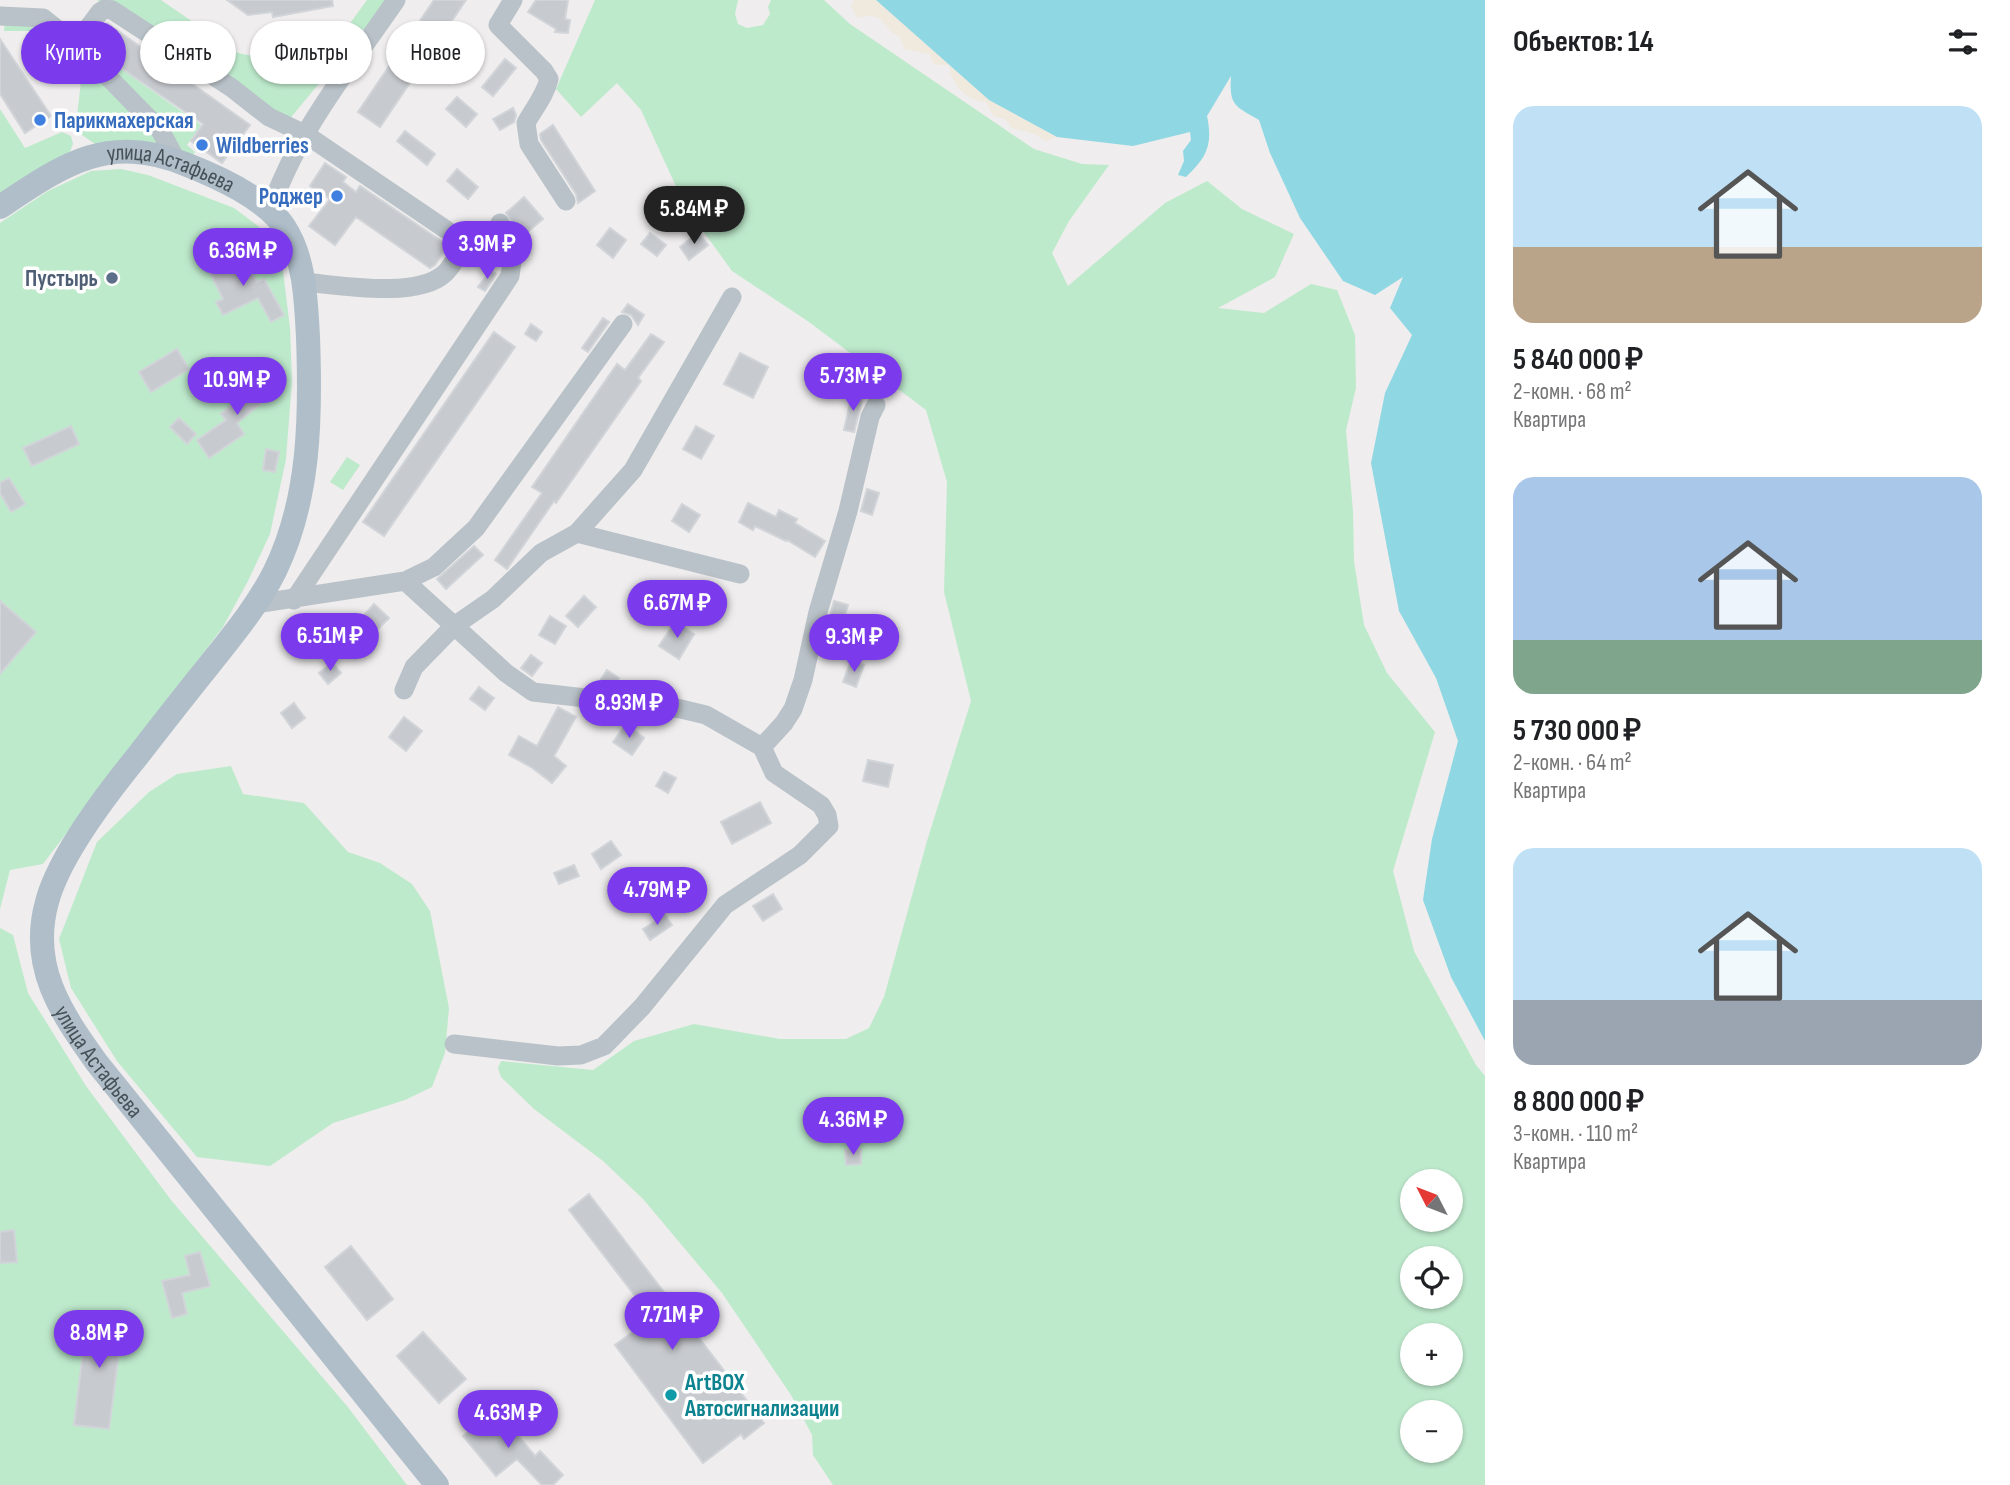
<!DOCTYPE html>
<html lang="ru">
<meta charset="utf-8">
<style>
:root{--surface:#fff;--page:#f2f2f2;--text:#202124;--muted:#757577;--accent:#7c3aed}
body{margin:0;font-family:"Sofia Sans Condensed",sans-serif;background:var(--page);color:var(--text);height:100vh;display:flex;flex-direction:column;font-size:26px;white-space:nowrap}
*{box-sizing:border-box;margin:0}
p{font-size:23px;color:var(--muted)}
.icon{flex:none;width:38px;height:38px;fill:none;stroke:currentColor;stroke-width:2;stroke-linecap:round;stroke-linejoin:round}
.map{position:relative;flex:1;overflow:hidden}
.details{display:flex;flex-direction:column;background:var(--surface);width:525px}
.details>*{flex:none}
.guide{position:absolute;left:21px;top:21px;width:665px;height:63px;display:flex;gap:14px}
.needle{width:46px;rotate:312deg}
.fabs{position:absolute;left:1400px;top:1169px;display:grid;gap:14px}
.fabs a{display:grid;place-items:center;width:63px;height:63px;border-radius:50%;background:var(--surface);box-shadow:0 2px 5px #0004;font-size:35px}
.price{position:absolute;translate:-50% -60px;padding:0 16px;border-radius:24px;background:var(--accent);color:#fff;font-size:23px;line-height:46px;filter:drop-shadow(0 2px 4px #0008)}
.price::after{content:'';position:absolute;left:50%;top:42px;width:21px;height:16px;margin-left:-10px;background:inherit;clip-path:polygon(0 0,100% 0,50% 100%)}
.price.on{background:#222;color:#fff}
ul{padding:0;list-style:none}
li{display:grid;align-content:center;gap:14px;height:371px;padding:0 28px}
li span{display:grid;place-items:center;height:217px;border-radius:21px;color:#555}
li>.icon{margin-inline-start:auto}
span .icon{width:126px;height:126px;fill:#fffc;stroke-width:1}
li b{font-size:30px}
h2{display:flex;justify-content:space-between;align-items:center;height:84px;padding:0 28px;font-size:30px}
.pill{padding:0 24px;border-radius:32px;background:var(--surface);box-shadow:0 2px 5px #0004;font-size:24px;line-height:63px}
.pill.on{background:var(--accent);color:#fff}
main{display:flex;flex:1;min-height:0}
.map>svg:first-child{display:block}
.green{fill:#beeacc;fill-rule:evenodd}
.sand{fill:#f0e9de}
.water{fill:#8fd8e3}
.building{fill:#c7cacf;stroke:#d1d4d8;stroke-width:2}
.lines{fill:none;stroke-linecap:round;stroke-linejoin:round}
.minor{stroke:#b9c2c8;stroke-width:19}
.major{stroke:#afbec9;stroke-width:24}
.shop-dot{fill:#3f7fe0;stroke:#fff;stroke-width:2.5}
.service-dot{fill:#5c6f8a;stroke:#fff;stroke-width:2.5}
.culture-dot{fill:#0f9aa8;stroke:#fff;stroke-width:2.5}
.labels{text-anchor:middle;stroke-width:7;stroke-linejoin:round;paint-order:stroke}
.shop-label{font-size:23px;font-weight:bold;fill:#366cbe;stroke:#fff;text-anchor:start}
.street-label{font-size:23px;fill:#475158;stroke:#fff}
.service-label{font-size:23px;font-weight:bold;fill:#4e5e75;stroke:#fff;text-anchor:end}
.culture-label{font-size:23px;font-weight:bold;fill:#0d838f;stroke:#fff;text-anchor:start}
</style>
<main>
<div class="map">
<svg width="1485" height="1485" viewBox="0 0 1485 1485">
<rect width="100%" height="100%" fill="#efeded"/>
<path class="green" d="M97,0H161L238,53L262,58L289,53L330,41L348,26L367,0H388L288,121Z
M595,0H738L735,14L738,24L747,28L763,25L770,14L768,7L771,0H824L850,24L1034,149L1082,164L1109,165L1069,221L1052,253L1068,286L1165,203L1207,181L1242,209L1294,234L1275,277L1218,308L1264,313L1311,284L1337,290L1355,335L1356,388L1346,430L1353,511L1354,561L1364,625L1387,673L1435,732L1393,871L1414,951L1476,1065L1485,1076V1485H833L813,1455L812,1435L791,1395L722,1293L643,1199L603,1161L534,1109L501,1077L498,1068L501,1061L593,1070L634,1041L694,1024L780,1039H846L869,1028L884,997L927,841L971,701L944,592L947,482L926,410L809,322L732,271L685,206L641,110L617,83L581,117L556,89ZM1412,1181H1451V1220H1412ZM1412,1258H1451V1297H1412ZM1412,1335H1451V1374H1412ZM1412,1412H1451V1451H1412Z
M5,20L45,21L84,43L201,125L187,145L195,152L189,162L95,144L82,135L76,125L81,81L64,71L67,54L39,31H4Z
M0,109L25,148L62,132L71,136L73,144L70,152L0,194Z
M121,169L148,175L234,208L258,226L275,247L283,271L290,328L292,381L286,459L270,534L248,581L223,627L43,864L10,870L0,909V223L48,191L91,171Z
M347,457L360,465L343,490L330,482Z
M231,766L243,794L304,803L348,852L380,863L412,884L430,911L449,1008L445,1053L432,1087L405,1100L333,1123L270,1166L197,1157L117,1061L71,988L59,939L97,842L149,792L177,774Z
M0,928L13,935L28,993L86,1086L171,1200L347,1406L407,1485H0Z"/>
<path class="sand" d="M854,0H876L989,100L1057,137L1046,141L1035,134L1012,128L1005,119L993,116L986,102C966,100 952,86 949,65H934L929,54L904,49L900,37C880,28 887,10 857,18L851,6Z"/>
<path class="water" d="M876,0H1485V1041L1451,977L1423,900L1432,839L1458,741L1436,678L1399,611L1371,463L1385,393L1412,335L1390,308L1403,277L1375,295L1343,281L1300,218L1270,153L1259,120C1235,106 1229,106 1231,76L1207,116C1213,145 1207,157 1186,177L1178,175L1184,161L1183,151L1191,140L1190,132L1133,146L1057,137L989,100Z"/>
<path class="building" d="M227,0H332L333,6L273,17L272,12L248,15Z
M434,0H466L380,127L358,112Z
M536,0H568L565,19L570,20L568,33L555,32L556,29L528,12Z
M107,23L250,125L222,163L191,141L203,124L105,57L92,43Z
M0,39L51,116L25,133L0,94Z
M505,59L516,68L493,96L482,87Z
M457,97L477,114L466,127L446,109Z
M513,108L516,115L514,122L500,130L493,119Z
M553,125L595,191L578,203L576,194L541,140L540,134Z
M405,131L435,154L427,165L397,141Z
M325,163L346,177L343,182L356,192L360,186L444,243L446,248L435,265L430,268L356,217L335,245L309,226L330,199L310,186Z
M457,169L478,187L468,199L447,181Z
M524,197L543,219L523,236L506,213Z
M610,228L626,240L613,258L597,245Z
M650,233L666,245L657,256L641,244Z
M698,233L708,245L689,260L680,247Z
M242,253L257,282L264,279L284,315L271,322L258,298L223,315L216,302L223,299L209,271Z
M491,270L496,274L485,291L478,287Z
M628,304L644,315L638,325L631,315L622,312Z
M603,318L609,322L588,352L582,348Z
M531,324L542,332L536,341L525,334Z
M494,332L515,347L384,536L363,522Z
M651,334L664,342L638,378L641,381L556,503L554,501L507,569L495,560L542,493L532,487L617,364L625,370Z
M177,349L189,369L151,392L139,372Z
M740,353L768,367L753,398L724,384Z
M269,374L280,388L237,423L244,434L209,458L197,440L226,420L221,414Z
M852,394L863,396L854,432L844,430Z
M179,418L196,434L187,444L170,427Z
M71,426L79,444L32,466L23,448Z
M696,426L714,436L701,459L683,449Z
M266,449L279,452L275,472L263,470Z
M9,478L25,504L11,512L0,493V483Z
M867,489L879,493L872,515L861,511Z
M748,503L776,517L779,510L797,519L795,523L825,541L815,557L787,540L786,541L755,526L753,530L739,522Z
M682,504L700,515L689,532L672,521Z
M474,546L483,555L446,589L437,579Z
M584,596L596,607L578,627L566,616Z
M0,601L36,632L0,674Z
M834,601L848,605L843,621L830,616Z
M374,604L389,618L378,629L364,615Z
M550,616L566,626L555,644L539,635Z
M675,622L694,634L679,659L659,646Z
M531,655L542,663L532,676L521,668Z
M851,661L864,665L856,687L843,682Z
M332,663L341,673L328,684L319,673Z
M607,670L619,678L612,689L596,687Z
M479,687L494,698L485,710L470,699Z
M294,703L305,718L292,728L281,713Z
M558,707L576,717L554,756L566,766L552,783L531,767L509,755L519,736L537,746Z
M404,717L422,731L406,751L389,737Z
M626,724L644,738L632,755L613,742Z
M868,760L893,765L888,787L863,781Z
M664,772L676,778L668,793L656,786Z
M760,802L771,823L732,844L721,822Z
M611,841L621,855L601,869L592,854Z
M574,865L579,876L559,884L554,873Z
M773,894L782,909L763,921L753,906Z
M665,915L672,925L650,940L643,929Z
M861,1149V1164L846,1165L845,1150Z
M589,1194L764,1423L744,1439L741,1434L703,1463L615,1345L652,1318L569,1210Z
M14,1230L17,1262L0,1263V1232Z
M351,1246L393,1299L367,1320L325,1267Z
M200,1252L210,1286L182,1293L187,1314L172,1318L162,1281L190,1275L185,1256Z
M88,1311L124,1315L109,1429L74,1425Z
M423,1332L466,1379L439,1403L397,1356Z
M496,1409L535,1456L540,1451L563,1475L553,1485H542L517,1459L496,1476L463,1436Z"/>
<g class="lines">
<path class="minor" d="M513,0L498,25L544,71L549,79C545,96 534,108 526,123L529,144L566,201
M0,16L43,18L76,44L160,130L177,161
M76,44L100,12L105,9L112,10L232,88L269,117L305,134L454,235L461,251C456,258 451,268 444,274C416,299 339,285 303,282
M270,211C296,133 350,67 396,0
M577,533L740,574
M405,581L506,673L533,692L681,709L706,715L762,747L774,773L821,805L827,815L829,826L800,855L725,905L642,1007L604,1046L581,1055L558,1056L454,1044
M294,600L510,276L512,262L500,223
M255,604L405,581L434,567L476,528L623,324
M404,690L414,667L454,626L493,599L541,553L577,533L633,470L732,297
M762,747L784,723L793,709L803,680L818,612L848,511L870,417L876,405"/>
<path class="major" id="s1" d="M0,207C63,165 107,133 185,164C216,176 267,199 285,228C305,259 306,302 308,337C311,417 310,499 275,571C258,605 233,635 210,664C185,695 160,727 136,758C106,795 59,856 47,902C29,966 61,1013 97,1063L437,1485"/>
</g>
<g class="shop-dot">
<circle cx="40" cy="120" r="7"/>
<circle cx="202" cy="145" r="7"/>
<circle cx="337" cy="196" r="7"/>
</g>
<circle class="service-dot" cx="112" cy="278" r="7"/>
<circle class="culture-dot" cx="671" cy="1395" r="7"/>
<g class="labels">
<g class="shop-label">
<text x="54" y="128">Парикмахерская</text>
<text x="216" y="153">Wildberries</text>
<text x="323" y="204" text-anchor="end">Роджер</text>
</g>
<g class="street-label">
<text dy="8" stroke="none"><textPath href="#s1" startOffset="187">улица Астафьева</textPath></text>
<text dy="8" stroke="none"><textPath href="#s1" startOffset="1251">улица Астафьева</textPath></text>
</g>
<g class="service-label">
<text x="98" y="286">Пустырь</text>
</g>
<g class="culture-label">
<text x="685" y="1390">ArtBOX<tspan x="685" dy="26">Автосигнализации</tspan></text>
</g>
</g>
</svg>
<div class="fabs">
<a><svg class="needle" viewBox="-14 -14 28 28"><path d="M0-13l5 13h-10z" fill="#e53935"/><path d="M0 13l5-13h-10z" fill="#757577"/></svg></a>
<a><svg class="icon" aria-label="locate" viewBox="0 0 24 24"><circle cx="12" cy="12" r="6"/><path d="M12 2v4M12 18v4M2 12h4M18 12h4"/></svg></a>
<a>+</a>
<a>−</a>
</div>
<b class="price on" style="left:694px;top:246px">5.84M ₽</b>
<b class="price" style="left:487px;top:281px">3.9M ₽</b>
<b class="price" style="left:243px;top:288px">6.36M ₽</b>
<b class="price" style="left:853px;top:413px">5.73M ₽</b>
<b class="price" style="left:237px;top:417px">10.9M ₽</b>
<b class="price" style="left:677px;top:640px">6.67M ₽</b>
<b class="price" style="left:330px;top:673px">6.51M ₽</b>
<b class="price" style="left:854px;top:674px">9.3M ₽</b>
<b class="price" style="left:629px;top:740px">8.93M ₽</b>
<b class="price" style="left:657px;top:927px">4.79M ₽</b>
<b class="price" style="left:853px;top:1157px">4.36M ₽</b>
<b class="price" style="left:672px;top:1352px">7.71M ₽</b>
<b class="price" style="left:99px;top:1370px">8.8M ₽</b>
<b class="price" style="left:508px;top:1450px">4.63M ₽</b>
<div class="guide">
<a class="pill on">Купить</a>
<a class="pill">Снять</a>
<a class="pill">Фильтры</a>
<a class="pill">Новое</a>
</div>
</div>
<section class="details">
<h2>Объектов: 14<svg class="icon" aria-label="filters" viewBox="0 0 24 24"><path d="M4 7h16M4 17h16"/><circle cx="9" cy="7" r="2"/><circle cx="15" cy="17" r="2"/></svg></h2>
<ul>
<li><span style="background:linear-gradient(#bfe0f5 65%,#b9a48a 0)"><svg class="icon" aria-label="home" viewBox="0 0 24 24"><path d="M3 11l9-7 9 7M6 9v11h12V9"/></svg></span><div><b>5 840 000 ₽</b><p>2-комн. · 68 m²</p><p>Квартира</p></div></li>
<li><span style="background:linear-gradient(#a9c7e8 75%,#7fa58c 0)"><svg class="icon" aria-label="home" viewBox="0 0 24 24"><path d="M3 11l9-7 9 7M6 9v11h12V9"/></svg></span><div><b>5 730 000 ₽</b><p>2-комн. · 64 m²</p><p>Квартира</p></div></li>
<li><span style="background:linear-gradient(#bfe0f5 70%,#9aa5b1 0)"><svg class="icon" aria-label="home" viewBox="0 0 24 24"><path d="M3 11l9-7 9 7M6 9v11h12V9"/></svg></span><div><b>8 800 000 ₽</b><p>3-комн. · 110 m²</p><p>Квартира</p></div></li>
</ul>
</section>
</main>
